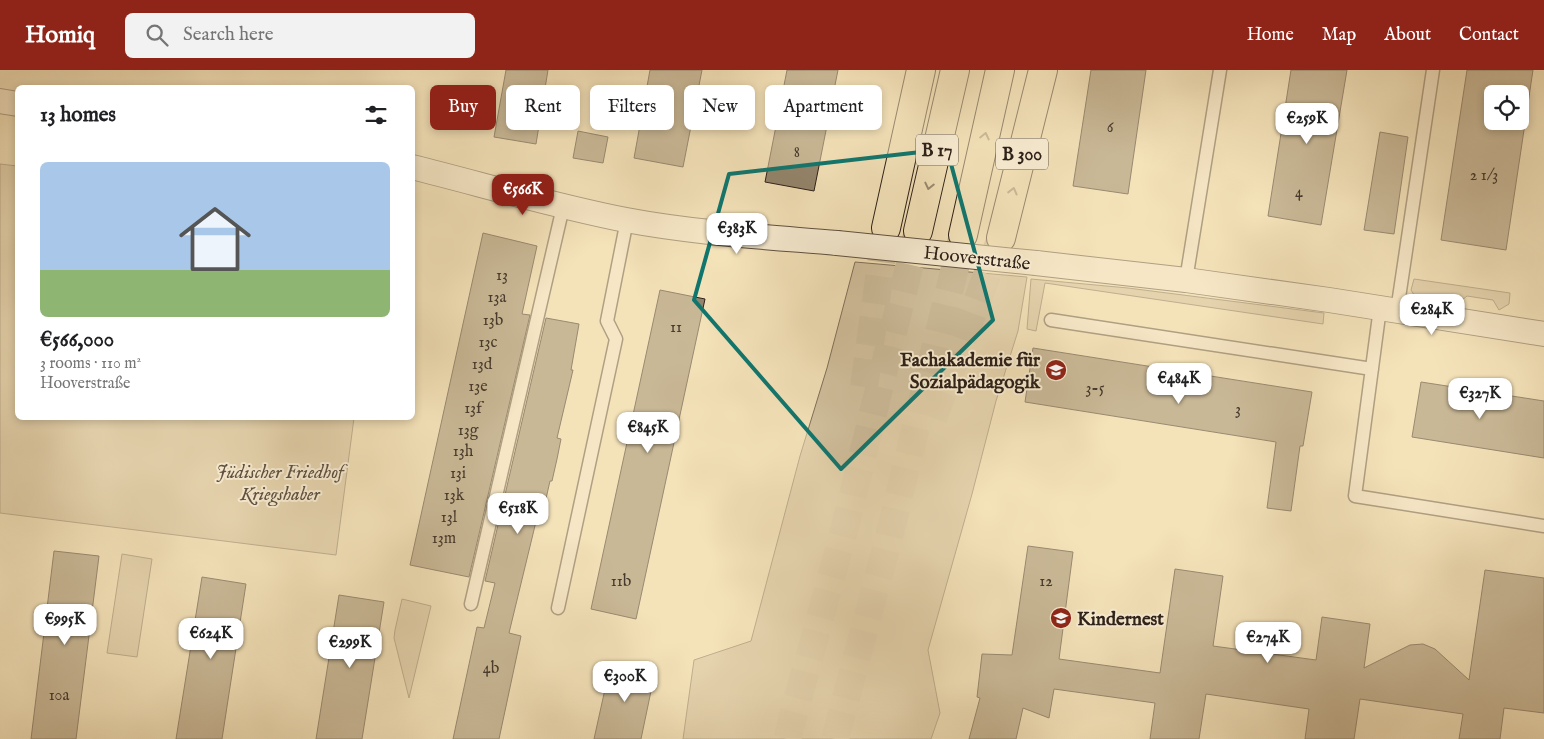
<!DOCTYPE html>
<meta charset="utf-8">
<style>
:root{--surface:#fff;--page:#f2f2f2;--text:#202124;--muted:#757577;--accent:#8f2418}
body{margin:0;font-family:"IM FELL English",serif;background:var(--page);color:var(--text);height:100vh;display:flex;flex-direction:column;font-size:19px;white-space:nowrap}
*{box-sizing:border-box;margin:0}
p{font-size:16px;color:var(--muted)}
.icon{flex:none;width:28px;height:28px;fill:none;stroke:currentColor;stroke-width:2;stroke-linecap:round;stroke-linejoin:round}
.map{position:relative;flex:1;overflow:hidden}
.panel{position:absolute;left:15px;top:15px;width:400px;height:335px;display:flex;flex-direction:column;background:var(--surface);border-radius:8px;box-shadow:0 2px 8px #0003}
.panel>*{flex:none}
.top-card{position:absolute;left:430px;top:15px;width:475px;height:45px;display:flex;gap:10px}
.fabs{position:absolute;left:1484px;top:15px;display:grid;gap:10px}
.fabs a{display:grid;place-items:center;width:45px;height:45px;border-radius:8px;background:var(--surface);box-shadow:0 2px 8px #0003;font-size:25px}
.price{position:absolute;translate:-50% -42px;padding:0 11px;border-radius:10px;background:#fff;color:#222;font-size:16px;line-height:32px;filter:drop-shadow(0 1px 2px #0008)}
.price::after{content:'';position:absolute;left:50%;top:30px;width:15px;height:11px;margin-left:-8px;background:inherit;clip-path:polygon(0 0,100% 0,50% 100%)}
.price.on{background:var(--accent);color:#fff}
ul{padding:0;list-style:none}
li{display:grid;align-content:center;gap:10px;height:265px;padding:0 25px}
li span{display:grid;place-items:center;height:155px;border-radius:8px;color:#555}
li>.icon{margin-inline-start:auto}
span .icon{width:90px;height:90px;fill:#fffc;stroke-width:1}
li b{font-size:21px}
h2{display:flex;justify-content:space-between;align-items:center;height:60px;padding:0 25px;font-size:21px}
.pill{padding:0 18px;border-radius:8px;background:var(--surface);box-shadow:0 2px 8px #0003;font-size:18px;line-height:45px}
.pill.on{background:var(--accent);color:#fff}
header{display:flex;align-items:center;gap:30px;box-sizing:border-box;height:70px;padding:0 25px;background:var(--accent);color:#fff}
header strong{font-size:24px}
nav{display:flex;gap:28px;margin-inline-start:auto;font-size:18px}
.search{width:350px;height:45px;background:var(--page);display:flex;align-items:center;gap:12px;box-sizing:border-box;padding:0 18px;border-radius:8px;color:var(--muted);font-size:19px}
.map>svg:first-child{display:block}
.green{fill:#d2c19e;stroke:#7f705b}
.building{fill:#94856c;stroke:#2c2018;fill-rule:evenodd}
.lines{fill:none;stroke-linecap:round;stroke-linejoin:round}
.trunk-tunnel{stroke:#cb9;stroke-width:28;stroke-dasharray:28 14;stroke-linecap:butt}
.service-casing{stroke:#5e5040;stroke-width:15}
.minor-casing{stroke:#5e5040;stroke-width:26}
.trunk-casing{stroke:#2c2018;stroke-width:30}
.service{stroke:#f8ecd2;stroke-width:12}
.minor{stroke:#f8ecd2;stroke-width:24}
.trunk{stroke:#f4e2b9;stroke-width:28}
.minor-bridge-casing{stroke:#5e5040;stroke-width:26;stroke-linecap:butt}
.minor-bridge{stroke:#f8ecd2;stroke-width:24}
.oneway{stroke:#9a8b71}
.marked{fill:none;stroke:#0f766e;stroke-width:4;stroke-linejoin:round}
.labels{text-anchor:middle;stroke-width:4;stroke-linejoin:round;paint-order:stroke}
.number-label{font-size:16px;fill:#46392d}
.shield{fill:#f8ecd2;stroke:#695d50;stroke-width:1}
.shield-label{font-size:18px;font-weight:bold;fill:#2c2018}
.street-label{font-size:19px;fill:#2c2018;stroke:#f8ecd2}
.poi-label{font-size:19px;font-weight:bold;fill:#2c2018;stroke:#f8ecd2;text-anchor:end}
.park-label{font-size:19px;font-style:italic;fill:#5e5040;stroke:#f8ecd2}
</style>
<header>
<strong>Homiq</strong>
<div class="search"><svg class="icon" aria-label="search" viewBox="0 0 24 24"><circle cx="10" cy="10" r="6"/><path d="M15 15l6 6"/></svg>Search here</div>
<nav><a>Home</a><a>Map</a><a>About</a><a>Contact</a></nav>
</header>
<div class="map">
<svg width="1544" height="669" viewBox="0 0 1544 669">
<rect width="100%" height="100%" fill="#f4e2b9"/>
<filter id="stains"><feTurbulence type="fractalNoise" baseFrequency=".004" numOctaves="4"/><feColorMatrix values="0 0 0 0 .2 0 0 0 0 .09 0 0 0 0 .02 0 0 0 .5 -.17"/></filter>
<radialGradient id="worn" r=".72"><stop offset=".6" stop-color="#630" stop-opacity="0"/><stop offset="1" stop-color="#630" stop-opacity=".3"/></radialGradient>
<path class="green" d="M0,94L17,96L18,348H354L336,485L0,443Z
M855,192L1027,207L1018,261L996,331L972,424L928,580L940,643L931,669H683L694,590L751,571L800,386L827,298Z
M1031,209L1128,218L1324,243L1323,254L1045,213L1036,261L1027,259Z
M1414,209L1510,223L1509,234L1499,240L1493,230L1467,226L1457,234L1416,228L1411,220Z
M122,484L152,489L137,587L107,583Z
M402,529L431,536L409,628L394,568L395,560Z"/>
<path class="building" d="M506,0H548L536,74L494,67Z
M650,0H702L683,97L634,88Z
M787,0H838L814,121L765,112Z
M1091,0H1146L1128,124L1073,116Z
M1291,0H1347L1321,155L1268,146Z
M1467,0H1533L1506,180L1441,170ZM1492,24H1520V51H1492Z
M578,61L608,67L603,93L573,88Z
M1380,62L1408,67L1394,164L1364,160Z
M483,163L537,176L522,244L530,245L469,507L410,495Z
M660,220L705,229L636,549L591,539Z
M546,248L579,254L571,300H573L557,368L561,369L557,389L552,411H550L545,433L541,431L509,563L521,566L499,669H453L477,557L484,558L495,513L485,511Z
M1033,278L1312,322L1303,376H1300L1291,441L1267,438L1276,372L1025,332Z
M1421,312L1544,331V388L1412,367Z
M1028,476L1073,482L1059,589L1160,603L1175,499L1223,506L1213,576L1316,590L1322,547L1370,554L1364,598L1410,575L1423,574L1435,579L1469,610L1485,500L1544,508V643L1504,638L1500,669H1459L1463,644L1360,629L1354,669H1305L1309,639L1206,624L1199,669H1150L1155,633L1054,619L1049,648L1023,638L1016,669H969L980,628L977,627L982,584L1012,585Z
M54,481L99,486L76,669H31Z
M202,507L246,514L228,630L222,669H176Z
M339,525L384,532L362,669H316Z
M611,592L655,602L641,669H594Z"/>
<g class="lines">
<path class="trunk-tunnel" d="M864,317L886,158
M933,348L1001,168
M787,669L845,457L918,161
M835,669L889,467L963,165"/>
<g class="service-casing">
<path id="service" d="M1186,210L1220,0
M1380,238L1355,426L1544,456
M1397,241L1433,0
M1051,250L1372,299
M471,534L563,137
M558,538L616,269L607,251L627,150"/>
</g>
<g class="minor-casing">
<path id="minor" d="M0,31L18,34
M412,97C484,115 554,136 626,150C695,163 766,167 837,173
M1036,193L1186,210L1329,230L1544,264"/>
</g>
<g class="trunk-casing">
<path id="trunk" d="M886,158L921,0
M918,161L955,0
M963,165L1000,0
M1001,168L1043,0"/>
</g>
<use href="#service" class="service"/>
<use href="#minor" class="minor"/>
<use href="#trunk" class="trunk"/>
<g class="minor-bridge-casing">
<path id="minor-bridge" d="M837,173L1036,193"/>
</g>
<use href="#minor-bridge" class="minor-bridge"/>
</g>
<defs><path id="oneway-chevron" d="M-2-3.5L2.5 0L-2 3.5" fill="none" stroke-width="1.6" stroke-linecap="round" stroke-linejoin="round" transform="scale(1.25)"/></defs>
<g class="oneway">
<use href="#oneway-chevron" transform="translate(985 66) rotate(-77)"/>
<use href="#oneway-chevron" transform="translate(929 116) rotate(103)"/>
<use href="#oneway-chevron" transform="translate(1013 121) rotate(-76)"/>
</g>
<path d="M0 0H1544V669H0ZM947,79L993,250L841,399L694,230L729,104Z" fill="#f4e2b9" fill-opacity=".55" fill-rule="evenodd"/>
<path class="marked" d="M947,79L993,250L841,399L694,230L729,104Z"/>
<defs>
<g id="school-disc" transform="scale(1.125)"><circle r="9.5" fill="#8f2418" stroke="#f8ecd2"/><path d="M0-5L7-2L0 1L-7-2ZM-4 1L0 2.5L4 1V4Q0 6-4 4Z" fill="#fff"/></g>
</defs>
<g fill-rule="evenodd">
<use href="#school-disc" x="1056" y="300"/>
<use href="#school-disc" x="1061" y="548"/>
</g>
<g class="labels">
<g class="number-label">
<text x="1110" y="62">6</text>
<text x="797" y="87">8</text>
<text x="1484" y="110">2 1/3</text>
<text x="1299" y="127">4</text>
<text x="502" y="210">13</text>
<text x="497" y="232">13a</text>
<text x="493" y="255">13b</text>
<text x="676" y="262">11</text>
<text x="488" y="277">13c</text>
<text x="482" y="299">13d</text>
<text x="478" y="321">13e</text>
<text x="1095" y="323">3-5</text>
<text x="473" y="343">13f</text>
<text x="1238" y="344">3</text>
<text x="468" y="365">13g</text>
<text x="463" y="386">13h</text>
<text x="458" y="408">13i</text>
<text x="454" y="430">13k</text>
<text x="449" y="452">13l</text>
<text x="444" y="473">13m</text>
<text x="621" y="516">11b</text>
<text x="1046" y="516">12</text>
<text x="491" y="603">4b</text>
<text x="59" y="630">10a</text>
</g>
<g class="shield">
<rect x="916" y="64.5" width="42" height="31" rx="4"/>
<rect x="996" y="68.5" width="52" height="31" rx="4"/>
</g>
<g class="shield-label">
<text x="937" y="86">B 17</text>
<text x="1022" y="90">B 300</text>
</g>
<g class="street-label">
<text transform="translate(977 187) rotate(6)" y="7">Hooverstraße</text>
</g>
<g class="poi-label">
<text x="1040" y="296">Fachakademie für<tspan x="1040" dy="22">Sozialpädagogik</tspan></text>
<text x="1077" y="555" text-anchor="start">Kindernest</text>
</g>
<g class="park-label">
<text x="280" y="408">Jüdischer Friedhof<tspan x="280" dy="22">Kriegshaber</tspan></text>
</g>
</g>
<rect width="100%" height="100%" filter="url(#stains)"/>
<rect width="100%" height="100%" fill="url(#worn)"/>
</svg>
<div class="fabs">
<a><svg class="icon" aria-label="locate" viewBox="0 0 24 24"><circle cx="12" cy="12" r="6"/><path d="M12 2v4M12 18v4M2 12h4M18 12h4"/></svg></a>
</div>
<b class="price" style="left:1307px;top:75px">€259K</b>
<b class="price on" style="left:523px;top:146px">€566K</b>
<b class="price" style="left:737px;top:185px">€383K</b>
<b class="price" style="left:1432px;top:266px">€284K</b>
<b class="price" style="left:1179px;top:335px">€484K</b>
<b class="price" style="left:1480px;top:350px">€327K</b>
<b class="price" style="left:648px;top:384px">€845K</b>
<b class="price" style="left:518px;top:465px">€518K</b>
<b class="price" style="left:65px;top:576px">€995K</b>
<b class="price" style="left:211px;top:590px">€624K</b>
<b class="price" style="left:1268px;top:594px">€274K</b>
<b class="price" style="left:350px;top:599px">€299K</b>
<b class="price" style="left:625px;top:633px">€300K</b>
<div class="top-card">
<a class="pill on">Buy</a>
<a class="pill">Rent</a>
<a class="pill">Filters</a>
<a class="pill">New</a>
<a class="pill">Apartment</a>
</div>
<section class="panel">
<h2>13 homes<svg class="icon" aria-label="filters" viewBox="0 0 24 24"><path d="M4 7h16M4 17h16"/><circle cx="9" cy="7" r="2"/><circle cx="15" cy="17" r="2"/></svg></h2>
<ul>
<li><span style="background:linear-gradient(#a9c7e8 70%,#8fb573 0)"><svg class="icon" aria-label="home" viewBox="0 0 24 24"><path d="M3 11l9-7 9 7M6 9v11h12V9"/></svg></span><div><b>€566,000</b><p>3 rooms · 110 m²</p><p>Hooverstraße</p></div></li>
</ul>
</section>
</div>
